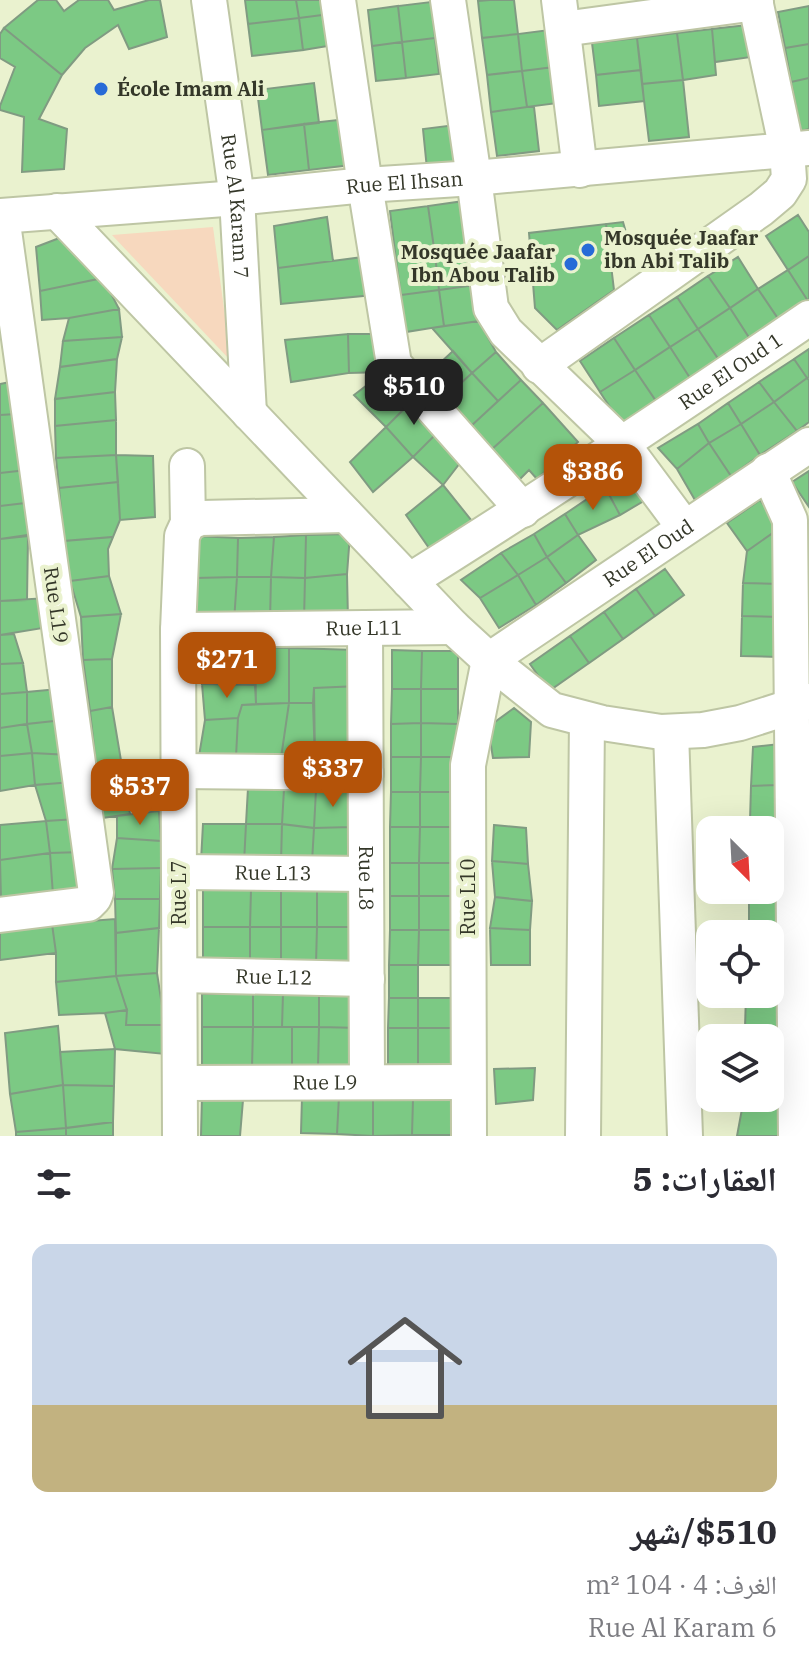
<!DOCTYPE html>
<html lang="ar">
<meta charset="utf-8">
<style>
:root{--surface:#fff;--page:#f7f7f7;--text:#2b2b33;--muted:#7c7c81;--accent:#b45309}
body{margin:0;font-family:"IBM Plex Serif","Noto Naskh Arabic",serif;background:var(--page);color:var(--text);direction:rtl;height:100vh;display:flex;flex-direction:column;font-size:30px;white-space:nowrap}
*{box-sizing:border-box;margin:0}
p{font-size:26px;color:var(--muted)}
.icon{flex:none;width:44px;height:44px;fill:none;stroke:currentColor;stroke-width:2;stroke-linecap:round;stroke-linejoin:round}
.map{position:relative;height:1136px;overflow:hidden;direction:ltr}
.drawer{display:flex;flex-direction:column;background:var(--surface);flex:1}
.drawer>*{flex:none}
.needle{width:52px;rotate:156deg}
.buttons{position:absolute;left:696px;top:816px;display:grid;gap:16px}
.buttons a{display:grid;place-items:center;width:88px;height:88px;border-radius:16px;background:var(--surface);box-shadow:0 8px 32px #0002;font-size:40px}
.price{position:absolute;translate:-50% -68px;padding:0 18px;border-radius:16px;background:var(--accent);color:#fff;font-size:26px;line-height:52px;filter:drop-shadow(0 2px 4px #0008)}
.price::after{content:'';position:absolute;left:50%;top:48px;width:24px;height:18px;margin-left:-12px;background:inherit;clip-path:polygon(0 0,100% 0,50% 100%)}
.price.on{background:#222;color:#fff}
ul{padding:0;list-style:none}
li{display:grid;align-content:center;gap:16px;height:424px;padding:0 32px}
li span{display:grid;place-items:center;height:248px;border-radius:16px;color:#555}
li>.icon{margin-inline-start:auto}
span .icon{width:144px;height:144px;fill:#fffc;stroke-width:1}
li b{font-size:34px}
h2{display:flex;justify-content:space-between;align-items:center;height:96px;padding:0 32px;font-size:34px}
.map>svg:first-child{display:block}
.green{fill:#f7d8be}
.building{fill:#7cc984;stroke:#809b82;stroke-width:2}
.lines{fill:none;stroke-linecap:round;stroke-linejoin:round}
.minor-casing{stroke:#bec6a4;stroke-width:38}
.minor{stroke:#fff;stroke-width:34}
.poi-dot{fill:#276bd7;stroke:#eaf2cf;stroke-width:3}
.labels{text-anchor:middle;stroke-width:8;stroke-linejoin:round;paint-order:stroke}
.poi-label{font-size:20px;font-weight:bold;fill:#343729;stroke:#eaf2cf;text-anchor:start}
.street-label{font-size:20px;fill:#343729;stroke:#eaf2cf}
</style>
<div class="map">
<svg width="809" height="1136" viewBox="0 0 809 1136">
<rect width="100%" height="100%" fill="#eaf2cf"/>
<path class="green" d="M213,227L231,361L112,235Z"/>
<path class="building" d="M38,0H56L64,11L79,0H108L114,10L149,0H160L167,37L129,49L118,25L85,48L62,75L4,28Z
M245,0H296L299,18L248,24Z
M296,0H328L330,14L299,18Z
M490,0H514L518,34L482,38L478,1Z
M431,2L435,38L402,42L398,6Z
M398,6L402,42L372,46L368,10Z
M809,6V44L785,48L778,12Z
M330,14L334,45L303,50L299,18Z
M299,18L303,50L252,56L248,24Z
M747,25L751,57L715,62L712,29Z
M4,28L62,75L39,119L67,129L64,169L22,172L24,117L0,110V106L15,67L0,58V34Z
M712,29L716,75L683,80L677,33Z
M549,30L554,67L522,71L518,34Z
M677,33L683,80L642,84L637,38Z
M518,34L522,71L487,75L482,38Z
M435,38L439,74L406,78L402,42Z
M637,38L641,70L596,75L592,43Z
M402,42L406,78L376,81L372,46Z
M809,44V78L791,82L785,48Z
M554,67L558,103L527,107L522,71Z
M641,70L644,101L599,106L596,75Z
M522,71L527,107L491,112L487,75Z
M809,78V129L801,131L791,82Z
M683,80L689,137L649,141L642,84Z
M314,83L319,123L262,130L257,90Z
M527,107H534L539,151L497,156L491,112Z
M346,119L351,165L309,170L304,124Z
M304,124L309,170L268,175L262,130Z
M463,124L469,175L428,179L423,129Z
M464,201L470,250L435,255L428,206Z
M428,206L435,255L396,260L390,211Z
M798,215L809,232V256L788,270L766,236Z
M327,217L333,261L278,268L274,226Z
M623,222L627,236L608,239L606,224Z
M606,224L614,290L557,330L535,308L529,233Z
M62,237L103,278L40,291L36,247Z
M470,250L475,285L439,290L435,255Z
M435,255L439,290L401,295L396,260Z
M371,256L373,295L281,304L278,268Z
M809,256V300L808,301L788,270Z
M738,257L758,289L730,308L708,276Z
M788,270L808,301L779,320L758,289Z
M708,276L730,308L698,329L677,297Z
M103,278L119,309L69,318L42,320L40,291Z
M475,285L479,321L444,326L439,290Z
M758,289L779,320L750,339L730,308Z
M439,290L444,326L406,332L401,295Z
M677,297L698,329L670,347L649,315Z
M730,308L750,339L719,360L698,329Z
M119,309L122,337L63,341L69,318Z
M649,315L670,347L635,370L614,338Z
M479,321L496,352L472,373L432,328Z
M698,329L719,360L690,378L670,347Z
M348,334H381L384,372L349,373Z
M348,334L349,373L291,382L285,340Z
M122,337L117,359L60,367L63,341Z
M614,338L635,370L600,392L580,361Z
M670,347L690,378L656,401L635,370Z
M809,349V377L807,378L794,359Z
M453,351L472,373L444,399L424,378Z
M496,352L521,380L498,401L472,373Z
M117,359L115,392L55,399L60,367Z
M794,359L807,378L774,402L759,382Z
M635,370L656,401L621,424L600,392Z
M384,372L416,397L386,427L354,395Z
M472,373L498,401L470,427L444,399Z
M807,378L809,380V422L797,431L774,402Z
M521,380L543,403L491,450L470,427Z
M15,381L16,414L0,415V384Z
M759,382L774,402L741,424L728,403Z
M115,392L116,420L55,426V399Z
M416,397L441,429L413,457L386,427Z
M774,402L797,431L760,455L741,424Z
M543,403L578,442L537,479L529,470L519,480L491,450Z
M728,403L741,424L709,443L698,424Z
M16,414L27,470L0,473V415Z
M116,420V455L56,458L55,426Z
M698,424L709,443L677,469L658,448Z
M741,424L760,455L731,476L709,443Z
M386,427L413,457L373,492L350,462Z
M441,429L463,459L443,485L413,457Z
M709,443L731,476L695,500L677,469Z
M116,455L153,456L155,517L120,520Z
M116,455L118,482L59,488L56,458Z
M636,465L654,495L620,515L605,487Z
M27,470L34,502L0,506V473Z
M809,471V507L792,482Z
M118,482L120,520L113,537L64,541L59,488Z
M443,485L476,526L436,558L406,515Z
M605,487L620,515L578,535L565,514Z
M760,500L780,528L747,551L727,523Z
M34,502L37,535L0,539V506Z
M565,514L578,535L547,557L534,534Z
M780,528L781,584L743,583L747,551Z
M350,534L347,574L305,578L306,535Z
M534,534L547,557L518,575L501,553Z
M28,535L27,600L0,601V539Z
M306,535L305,578L271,577L274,537Z
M578,535L596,560L566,583L547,557Z
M195,536L238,538L237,577L195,578Z
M113,537L108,549L109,576L70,581L64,541Z
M274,537L271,577H237L238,538Z
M501,553L518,575L480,598L461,580Z
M547,557L566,583L536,605L518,575Z
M665,569L684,595L655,616L636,589Z
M347,574L348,620H304L305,578Z
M518,575L536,605L499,628L480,598Z
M109,576L121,614L81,617L70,581Z
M237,577H271L270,621L234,622Z
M237,577L234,622L197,619L195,578Z
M271,577L305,578L304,620L270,621Z
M743,583L781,584L780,617L742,616Z
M636,589L655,616L623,639L604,612Z
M47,598L49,627L0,635V601Z
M604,612L623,639L589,663L570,636Z
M121,614L112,659L83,660L81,617Z
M742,616L780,617L779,657L741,656Z
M14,634L23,663L0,664V635Z
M570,636L589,663L549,691L530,664Z
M204,645L255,647V685L202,684Z
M255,647L289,648V703L256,704Z
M289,648L357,650L359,686L314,688L313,703H289Z
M392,650L422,651L421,689H392Z
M422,651H458V689H421Z
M112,659V707L90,711L83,660Z
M23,663L27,692L0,694V664Z
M202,684L255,685L256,704L242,705L238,718L205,720Z
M359,686L355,757L315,760L314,688Z
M58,689L63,720L27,724V692Z
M392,689H421V723L391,724Z
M421,689H458V724L421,723Z
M27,692V724L0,728V694Z
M289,703H313L315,760L281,758Z
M289,703L281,758L236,757L238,718L242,705Z
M112,707L130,814L102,818L90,711Z
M514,708L531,722L529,757L493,758L488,727Z
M238,718L236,757L199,756L205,720Z
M63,720L70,755L32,753L27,724Z
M421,723V757H391V724Z
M421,723L458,724L457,757H421Z
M27,724L32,753L0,756V728Z
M779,744V785L751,786L753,747Z
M32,753L35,785L0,791V756Z
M32,753L70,755L73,782L35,785Z
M391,757H421L420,792H391Z
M421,757H457V792H420Z
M73,782L77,819L46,821L35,785Z
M779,785L782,821H750L751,786Z
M248,788L284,789L282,824H246Z
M284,789L316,790L314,828L282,824Z
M316,790L352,791L351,827L314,828Z
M391,792H420V827H390Z
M420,792H457V827H420Z
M159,811L161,841L117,838V816Z
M77,819L82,852L50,853L46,821Z
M46,821L50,853L0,860V825Z
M750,821H782V857H770V830H750Z
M203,824H246L244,863L201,861Z
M246,824H282L281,863H244Z
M282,824L314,828L312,862L281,863Z
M494,825L526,828L528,864L492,861Z
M351,827L355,863L312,862L314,828Z
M390,827H420L419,863H390Z
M420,827H457L456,863H419Z
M117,838L161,841V868L112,869Z
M82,852L78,892L53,895L50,853Z
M50,853L53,895L1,899L0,860Z
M770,857H782V891H749L770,890Z
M492,861L528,864L532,901L495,897Z
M390,863H419V896H390Z
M419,863H456V896H419Z
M161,868L160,899H115L112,869Z
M203,890H251L250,927H203Z
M251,890H281V927H250Z
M281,890H317V927H281Z
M317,890H355V927H317Z
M749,891H782V926L749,924Z
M390,896H419V930H390Z
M419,896H456V930H419Z
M495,897L532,901L530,930L490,928Z
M115,899H160L159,928L116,933Z
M115,919L116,976L56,982V953L52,924Z
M52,924L56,953L0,960V927Z
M749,924L782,926L781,960L770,961V934H748Z
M203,927H250V964H203Z
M250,927H281V964H250Z
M281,927H317L316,964H281Z
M317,927H355V964H316Z
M159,928L157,973L116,976V933Z
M490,928L530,930V965H491Z
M390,930H419L418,965H389Z
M419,930H456L455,965H418Z
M781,960L782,994H770V961Z
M389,965H418V998H389Z
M157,973L165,1025H126L127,1010L116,976Z
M116,976L127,1010L105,1013L59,1015L56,982Z
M202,994H253V1027H202Z
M253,994H283L282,1027H253Z
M283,994H319V1027H282Z
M319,994H360V1028L319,1027Z
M746,994H782L781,1030L745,1028Z
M389,998H418V1028H388Z
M418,998H458V1028H418Z
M127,1010L126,1025H165V1054L115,1049L105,1013Z
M58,1026L63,1085L10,1094L5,1033Z
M202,1027H253L252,1067H202Z
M253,1027H292V1068L252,1067Z
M292,1027H319L318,1067L292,1068Z
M319,1027L360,1028V1068L318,1067Z
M388,1028H418V1069H388Z
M418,1028H458L457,1069H418Z
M745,1028L781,1030L779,1102L745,1098H770V1038H745Z
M115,1049L114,1086L63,1085L60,1052Z
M535,1068L533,1100L496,1104L494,1069Z
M63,1085L114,1086L113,1122L66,1128Z
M63,1085L66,1128L16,1132L10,1094Z
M339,1096L337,1134L301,1133L302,1097Z
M339,1096L373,1098V1136L337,1134Z
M202,1097L243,1100L240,1136H201Z
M373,1098L413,1099L412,1135L373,1136Z
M744,1098L779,1102L782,1136H737Z
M413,1099H459V1135H412Z
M113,1122V1136H66V1128Z
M66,1128V1136H16V1132Z"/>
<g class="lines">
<g class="minor-casing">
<g id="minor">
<path id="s1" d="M209,0L237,198L249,413"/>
<path d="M338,0L365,185L394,364L523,510"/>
<path d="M448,0L474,178L491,308L506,332L623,445L684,527"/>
<path d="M559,0L580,170"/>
<path d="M563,29L756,3"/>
<path d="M57,211L453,627L489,660L552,710L602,723L661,732L703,730L740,723L809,701"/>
<path id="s2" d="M0,216L237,198L365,185L474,178L809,148"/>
<path d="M539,366L761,209L780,193L789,179L787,150L755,0"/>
<path d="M768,471L790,520L796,1136"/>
<path d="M188,523L201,518L346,515"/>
<path id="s3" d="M409,581C545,496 677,408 809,318"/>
<path id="s4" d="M365,628L367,1081"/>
<path id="s5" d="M178,630L453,627"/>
<path d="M671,732L685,1136"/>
<path d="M179,771L366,773"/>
<path id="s6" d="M179,872L366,874"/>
<path d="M0,915L88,904L94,898L96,893L2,216"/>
<path id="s7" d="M180,975L367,979"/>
<path id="s8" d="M181,1083L468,1082"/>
<path d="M180,1136L178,630L182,536L188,523L187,466"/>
<path id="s9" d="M469,1136L468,765L489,660L809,445"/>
<path d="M583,1136L587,720"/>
</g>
</g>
<use href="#minor" class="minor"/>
</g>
<g class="poi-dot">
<circle cx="101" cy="89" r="8"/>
<circle cx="588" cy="250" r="8"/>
<circle cx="571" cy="264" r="8"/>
</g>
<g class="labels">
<g class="poi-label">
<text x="117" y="96">École Imam Ali</text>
<text x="604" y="245">Mosquée Jaafar<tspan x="604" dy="23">ibn Abi Talib</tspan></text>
<text x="555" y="259" text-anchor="end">Mosquée Jaafar<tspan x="555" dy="23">Ibn Abou Talib</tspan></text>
</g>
<g class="street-label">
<text dy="7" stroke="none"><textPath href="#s2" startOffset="406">Rue El Ihsan</textPath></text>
<text dy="7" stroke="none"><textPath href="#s1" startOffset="208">Rue Al Karam 7</textPath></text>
<text dy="7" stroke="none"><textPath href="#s3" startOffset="384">Rue El Oud 1</textPath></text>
<text dy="7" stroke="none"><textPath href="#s9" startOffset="670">Rue El Oud</textPath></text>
<text transform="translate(56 605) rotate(82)" y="7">Rue L19</text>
<text dy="7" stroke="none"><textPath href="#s5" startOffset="186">Rue L11</textPath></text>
<text dy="7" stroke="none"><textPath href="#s6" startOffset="94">Rue L13</textPath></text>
<text dy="7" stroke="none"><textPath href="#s4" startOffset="250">Rue L8</textPath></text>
<text transform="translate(179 893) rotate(-90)" y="7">Rue L7</text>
<text transform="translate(468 897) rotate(-90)" y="7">Rue L10</text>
<text dy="7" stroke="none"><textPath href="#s7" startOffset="94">Rue L12</textPath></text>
<text dy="7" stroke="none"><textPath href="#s8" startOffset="144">Rue L9</textPath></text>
</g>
</g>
</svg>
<div class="buttons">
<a><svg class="needle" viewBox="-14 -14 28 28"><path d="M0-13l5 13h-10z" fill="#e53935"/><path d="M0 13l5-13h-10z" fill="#7c7c81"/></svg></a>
<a><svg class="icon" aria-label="locate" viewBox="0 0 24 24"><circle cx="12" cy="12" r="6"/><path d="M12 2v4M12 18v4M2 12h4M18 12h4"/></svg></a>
<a><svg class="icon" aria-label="layers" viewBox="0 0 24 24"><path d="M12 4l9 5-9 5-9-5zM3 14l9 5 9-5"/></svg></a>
</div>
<b class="price on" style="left:414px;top:427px">$510</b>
<b class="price" style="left:593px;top:512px">$386</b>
<b class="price" style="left:227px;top:700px">$271</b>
<b class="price" style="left:333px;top:809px">$337</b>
<b class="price" style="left:140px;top:827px">$537</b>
</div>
<section class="drawer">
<h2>العقارات: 5<svg class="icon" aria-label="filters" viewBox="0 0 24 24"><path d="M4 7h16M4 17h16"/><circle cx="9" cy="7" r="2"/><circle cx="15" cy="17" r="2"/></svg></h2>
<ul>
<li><span style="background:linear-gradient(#c9d6e8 65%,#c2b280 0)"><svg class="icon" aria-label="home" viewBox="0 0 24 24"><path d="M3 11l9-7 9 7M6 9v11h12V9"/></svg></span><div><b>$510/شهر</b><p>الغرف: 4 · 104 m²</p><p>Rue Al Karam 6</p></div></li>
</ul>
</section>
